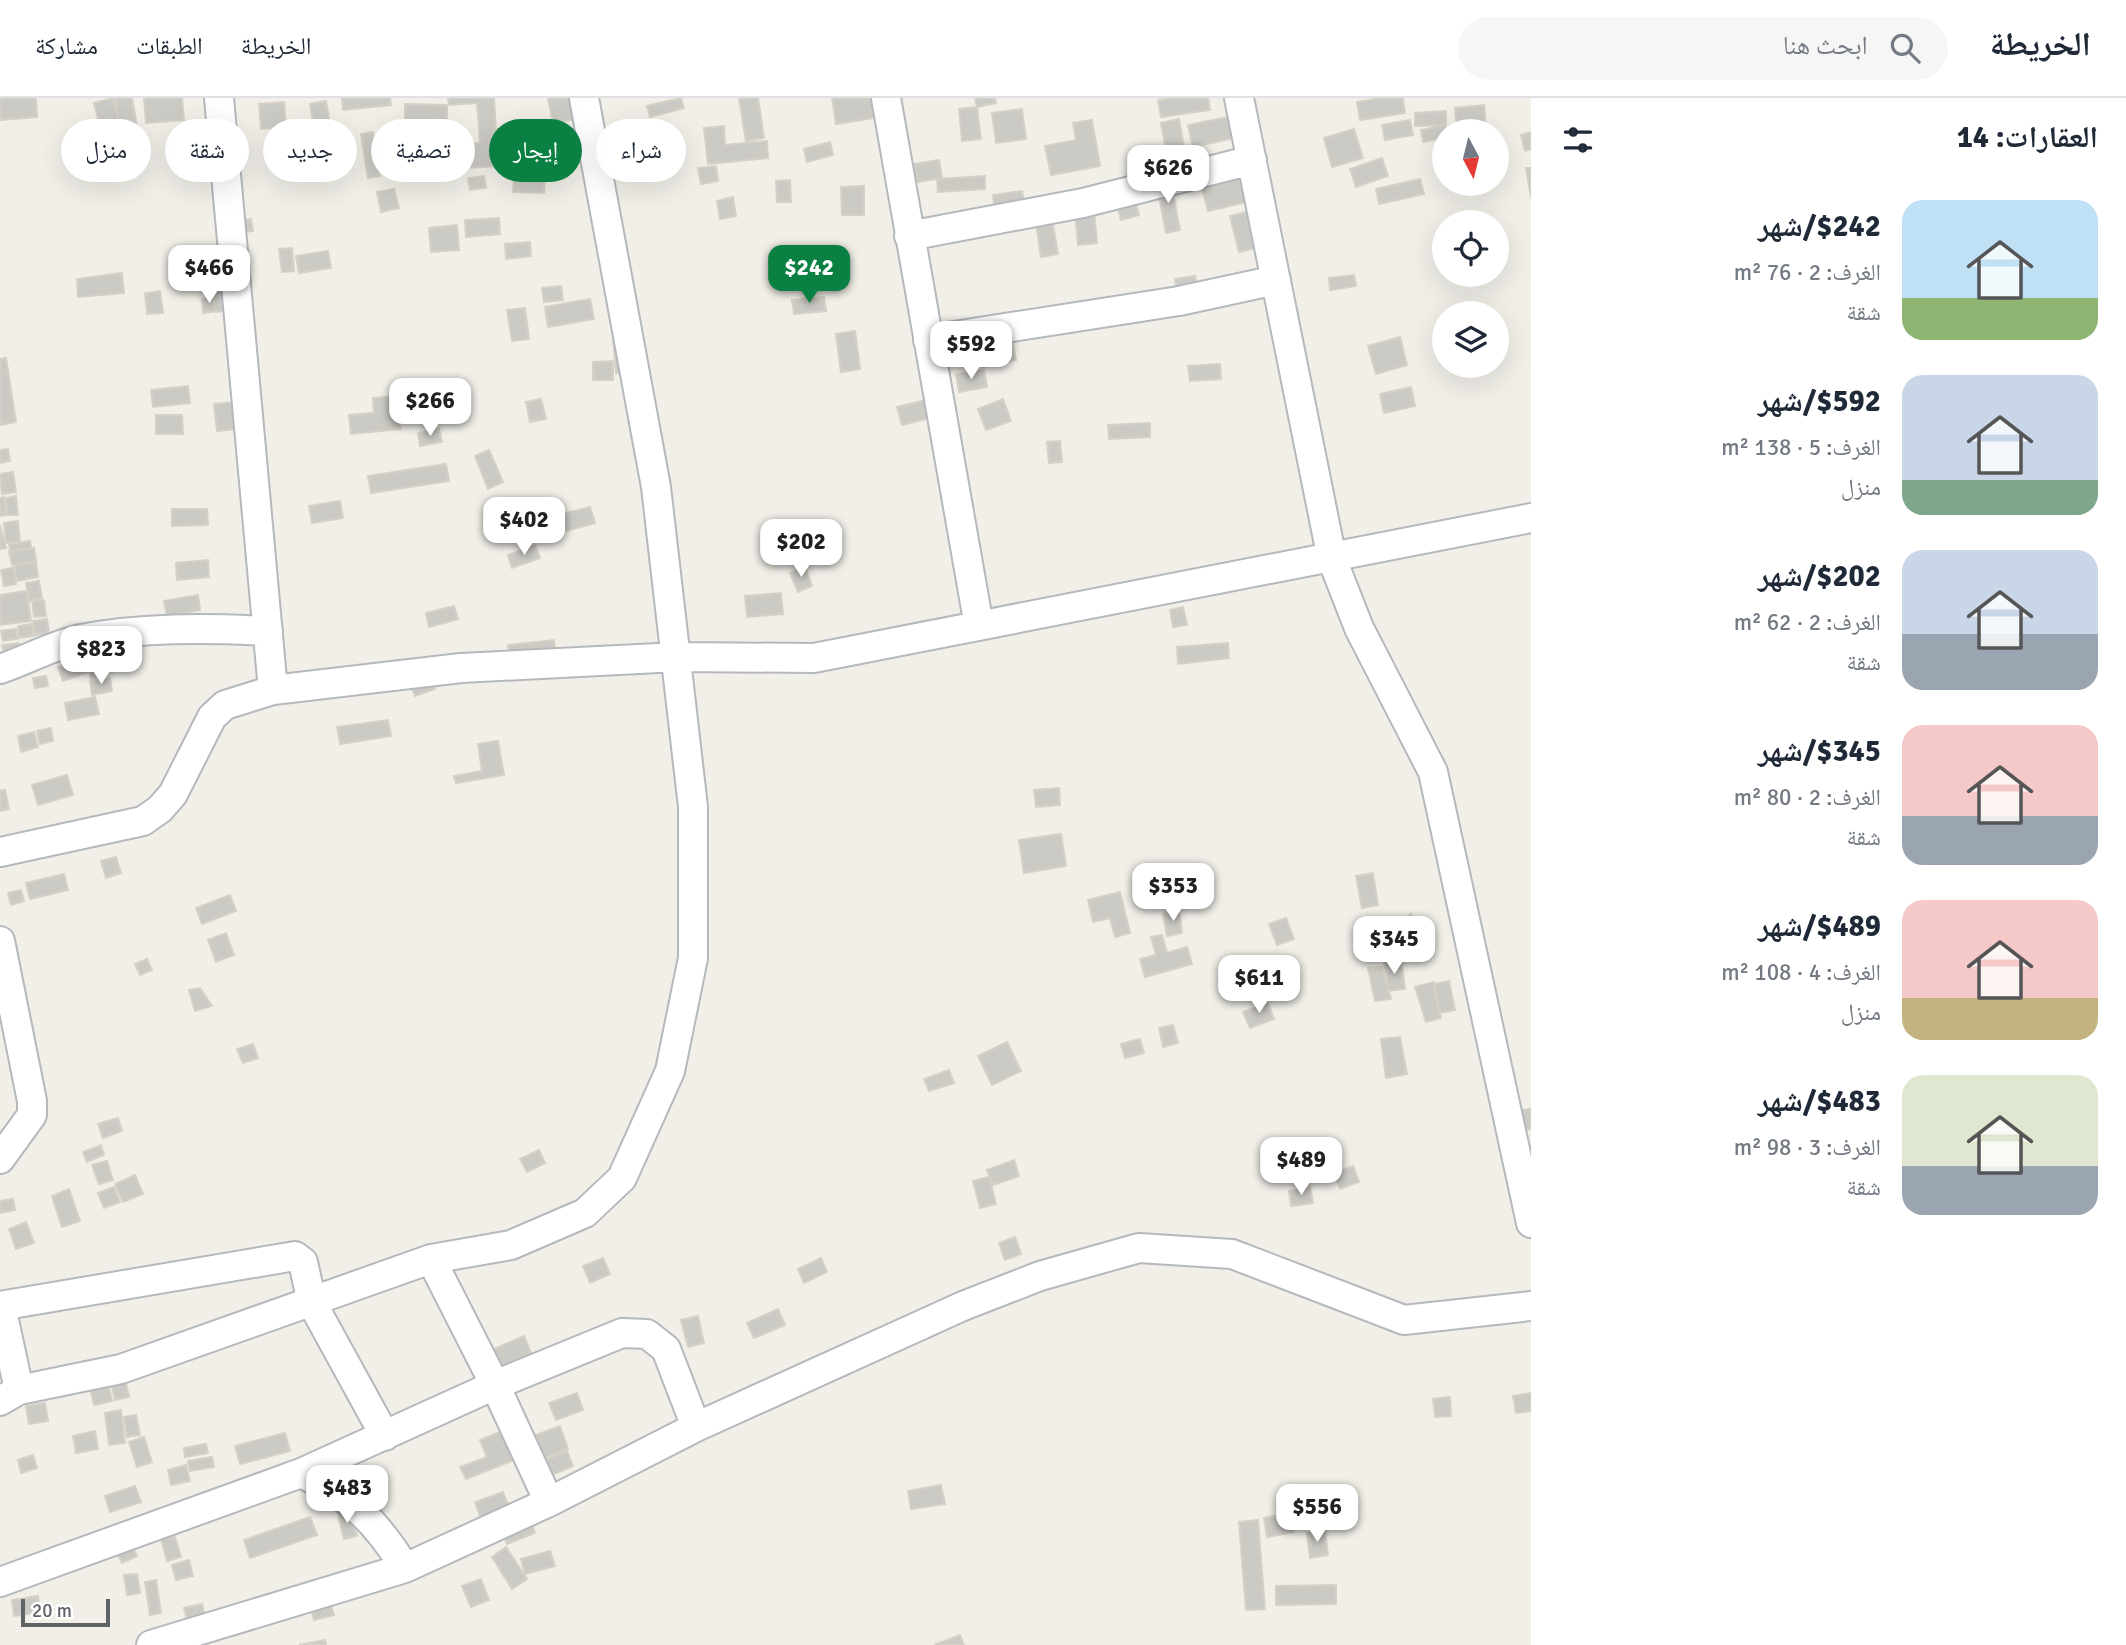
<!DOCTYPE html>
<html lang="ar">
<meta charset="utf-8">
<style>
:root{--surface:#fff;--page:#f6f6f7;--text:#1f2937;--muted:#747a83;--line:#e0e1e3;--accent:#0b8043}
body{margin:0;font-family:Signika,"Noto Naskh Arabic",sans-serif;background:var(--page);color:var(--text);direction:rtl;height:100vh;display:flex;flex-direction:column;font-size:26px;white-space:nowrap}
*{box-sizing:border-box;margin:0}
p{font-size:23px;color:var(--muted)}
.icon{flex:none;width:38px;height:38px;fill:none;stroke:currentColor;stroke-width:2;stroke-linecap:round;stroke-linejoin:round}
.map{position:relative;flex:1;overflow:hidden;direction:ltr}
.panel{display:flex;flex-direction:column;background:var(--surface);width:595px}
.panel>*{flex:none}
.hud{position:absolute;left:21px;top:21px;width:665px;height:63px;direction:rtl;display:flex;gap:14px}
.needle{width:46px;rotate:173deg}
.tools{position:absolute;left:1432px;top:21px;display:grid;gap:14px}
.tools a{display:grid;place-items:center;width:77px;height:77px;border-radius:50%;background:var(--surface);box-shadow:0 7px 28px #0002;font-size:35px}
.scale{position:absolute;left:21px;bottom:18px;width:89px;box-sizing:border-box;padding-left:7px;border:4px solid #5f6368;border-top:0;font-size:19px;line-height:24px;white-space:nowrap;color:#5f6368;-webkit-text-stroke:5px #fff;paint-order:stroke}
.price{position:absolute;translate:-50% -60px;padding:0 16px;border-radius:14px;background:#fff;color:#222;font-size:23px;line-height:46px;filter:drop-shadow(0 2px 4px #0008)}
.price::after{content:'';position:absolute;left:50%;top:42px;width:21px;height:16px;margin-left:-10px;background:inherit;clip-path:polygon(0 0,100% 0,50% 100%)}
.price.active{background:var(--accent);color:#fff}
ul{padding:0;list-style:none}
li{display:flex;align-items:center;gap:21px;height:175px;padding:0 28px}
li span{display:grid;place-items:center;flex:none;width:196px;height:140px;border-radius:21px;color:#555}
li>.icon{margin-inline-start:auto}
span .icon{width:84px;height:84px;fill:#fffc;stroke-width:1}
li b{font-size:30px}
h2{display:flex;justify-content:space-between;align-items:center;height:84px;padding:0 28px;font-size:30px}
.chip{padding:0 24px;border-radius:32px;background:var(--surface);box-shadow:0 7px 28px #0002;font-size:24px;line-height:63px}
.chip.active{background:var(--accent);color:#fff}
header{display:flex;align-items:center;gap:42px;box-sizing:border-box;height:98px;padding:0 35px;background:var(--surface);border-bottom:2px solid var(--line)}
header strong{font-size:33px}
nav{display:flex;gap:38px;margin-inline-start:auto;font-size:24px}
.search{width:490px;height:63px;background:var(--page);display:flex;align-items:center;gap:18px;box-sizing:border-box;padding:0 24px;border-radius:38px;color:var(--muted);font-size:26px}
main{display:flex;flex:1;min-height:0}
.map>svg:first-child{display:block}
.building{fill:#cccac5;stroke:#d6d1c6;stroke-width:2}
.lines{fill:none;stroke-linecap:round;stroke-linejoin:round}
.minor-casing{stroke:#b5b8bc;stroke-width:32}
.minor{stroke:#fff;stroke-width:28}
</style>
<header>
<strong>الخريطة</strong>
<div class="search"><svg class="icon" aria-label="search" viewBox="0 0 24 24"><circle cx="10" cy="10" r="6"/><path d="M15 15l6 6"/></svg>ابحث هنا</div>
<nav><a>الخريطة</a><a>الطبقات</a><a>مشاركة</a></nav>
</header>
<main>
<section class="panel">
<h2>العقارات: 14<svg class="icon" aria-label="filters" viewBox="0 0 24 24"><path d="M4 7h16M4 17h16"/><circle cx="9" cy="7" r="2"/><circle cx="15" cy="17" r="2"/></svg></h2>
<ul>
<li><span style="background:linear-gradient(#bfe0f5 70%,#8fb573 0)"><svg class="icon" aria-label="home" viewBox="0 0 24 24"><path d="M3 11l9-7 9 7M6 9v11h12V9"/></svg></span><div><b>$242/شهر</b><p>الغرف: 2 · 76 m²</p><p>شقة</p></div></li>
<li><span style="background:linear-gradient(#c9d6e8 75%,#7fa58c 0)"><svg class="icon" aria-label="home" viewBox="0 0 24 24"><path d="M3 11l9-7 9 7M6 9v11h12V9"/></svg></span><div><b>$592/شهر</b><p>الغرف: 5 · 138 m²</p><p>منزل</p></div></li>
<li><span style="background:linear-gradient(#c9d6e8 60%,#9aa5b1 0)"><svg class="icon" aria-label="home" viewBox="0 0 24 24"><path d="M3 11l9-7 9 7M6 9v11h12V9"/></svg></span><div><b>$202/شهر</b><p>الغرف: 2 · 62 m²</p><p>شقة</p></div></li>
<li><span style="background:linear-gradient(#f6c9c9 65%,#9aa5b1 0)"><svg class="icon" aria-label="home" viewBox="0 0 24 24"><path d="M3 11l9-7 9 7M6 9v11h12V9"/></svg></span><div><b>$345/شهر</b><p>الغرف: 2 · 80 m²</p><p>شقة</p></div></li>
<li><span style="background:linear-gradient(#f6c9c9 70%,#c2b280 0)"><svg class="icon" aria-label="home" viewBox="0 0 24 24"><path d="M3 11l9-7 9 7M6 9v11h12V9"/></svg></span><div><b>$489/شهر</b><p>الغرف: 4 · 108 m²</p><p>منزل</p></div></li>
<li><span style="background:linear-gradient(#dfe7d0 65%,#9aa5b1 0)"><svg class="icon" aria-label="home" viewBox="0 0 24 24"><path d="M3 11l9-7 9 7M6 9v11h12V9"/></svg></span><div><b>$483/شهر</b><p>الغرف: 3 · 98 m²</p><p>شقة</p></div></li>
</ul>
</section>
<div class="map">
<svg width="1531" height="1547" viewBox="0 0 1531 1547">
<rect width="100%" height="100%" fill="#f1efe8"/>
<path class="building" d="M13,0H36L37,19L0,22V1Z
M113,0L124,43L105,47L94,5Z
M115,0H132L137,28L120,31Z
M144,0H182L184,22L146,25Z
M342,0H390L391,7L343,12Z
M448,0H494L498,68L466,70L464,46L480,45L477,5L449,7Z
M548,0H574L577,21L553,25Z
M681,0L684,10L650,19L647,8Z
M739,0H758L764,40L746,43Z
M832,0H871L874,20L836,26Z
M975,0H995L996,5L977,9Z
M1173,0H1208L1210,12L1161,19L1158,2Z
M1380,0H1403L1405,15L1360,22L1357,4Z
M326,3L330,27L314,30L310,6Z
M284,4L286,29L261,31L259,6Z
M405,6L447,7V24L405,23Z
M1484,7L1486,32L1457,33L1455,10Z
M977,9L981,41L962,43L959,11Z
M1022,11L1026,41L996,45L992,15Z
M1446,13V27L1415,28V15Z
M1234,18L1239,39L1193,49L1188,27Z
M1179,21L1184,49L1166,52L1161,25Z
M1092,22L1100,68L1051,77L1045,48L1076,42L1073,25Z
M1410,22L1413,37L1385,42L1382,27Z
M1446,27L1444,40L1423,44L1421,32Z
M724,28L725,47L767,43L768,60L708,66L704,30Z
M1354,31L1363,60L1332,69L1324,40Z
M373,34L380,78L368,80L361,36Z
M1531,34V51L1525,53L1521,37Z
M318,35L321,51L278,59L275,42Z
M524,37H539L538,61L522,60Z
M830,44L833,57L807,64L804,51Z
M412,58L414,77L392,79L390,60Z
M1197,60L1199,73L1173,77L1171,64Z
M1382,60L1388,78L1356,89L1350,71Z
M939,62L942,80L917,84L914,66Z
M716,68L718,83L701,86L698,70Z
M1526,70H1531V100Z
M1244,75L1251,103L1208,113L1201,86Z
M514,77L545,79L544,95L513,94Z
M484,78L486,90L470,92L468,80Z
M985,78V91L938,94L937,81Z
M1170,79L1180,132L1166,135L1156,82Z
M1420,81L1424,96L1379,106L1376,91Z
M790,82L791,104H777L776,83Z
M864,88V117H842L841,89Z
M394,91L399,110L381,114L377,94Z
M1022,93L1025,109L995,113L993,97Z
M733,99L736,118L720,121L717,103Z
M1135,102L1139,117L1121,122L1117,106Z
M1094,111L1097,145L1078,147L1075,112Z
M1256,112L1264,148L1239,154L1230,118Z
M1051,115L1058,156L1041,159L1035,118Z
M499,120L500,136L466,139L465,122Z
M251,121L253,133L238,135L237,123Z
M457,127L459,152L431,154L429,130Z
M530,144L531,158L506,161L505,146Z
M292,150L294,173L282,174L279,151Z
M328,153L331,170L299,175L296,158Z
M122,175L124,195L78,199L77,181Z
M1354,177L1356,188L1330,192L1329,180Z
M1195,178L1197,190L1177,193L1175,181Z
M230,179L235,211L216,214L211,182Z
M561,188L563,202L544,204L542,190Z
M160,193L163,215L147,216L145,195Z
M824,199L826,213L794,216L792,202Z
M214,200L216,213L203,215L202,201Z
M590,201L594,221L548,229L545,209Z
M525,210L529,241L512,243L507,212Z
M855,233L860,271L841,274L836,236Z
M626,238L629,275H616L613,239Z
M1400,239L1407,267L1376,276L1368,248Z
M1011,241L1016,262L983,269L978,249Z
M6,260L16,324L0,327V261Z
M613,263V282H593V264Z
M1220,266L1221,281L1190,283L1188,268Z
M984,272L987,289L959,294L956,276Z
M188,288L190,305L153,309L151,292Z
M1411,289L1415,308L1384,315L1380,296Z
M397,298L401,331L351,336L349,317L374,315L373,300Z
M541,301L546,321L530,324L526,304Z
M1003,301L1011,323L986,332L978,311Z
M926,302L930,320L902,327L897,309Z
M236,304L239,331L217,333L214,306Z
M156,317H182L183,336H156Z
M1150,325V339L1109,341L1108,327Z
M439,331L442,344L420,348L418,335Z
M1060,343L1062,364L1049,365L1047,344Z
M8,351L10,363L0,365V352Z
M489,352L503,384L488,391L475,358Z
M446,366L449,383L371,395L368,378Z
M13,374L16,394L2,396L0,376Z
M16,398L18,417H7L6,400Z
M4,399L6,417L0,418V400Z
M340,403L343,420L312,425L309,408Z
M590,409L595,425L563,434L558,417Z
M172,411H207L208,427L172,428Z
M18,423L20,444L6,445L4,425Z
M0,427L6,450L0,451Z
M30,443L31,450L10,453L9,446Z
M535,447L540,460L512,470L508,457Z
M34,450L36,463L12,467L9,454Z
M208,462L209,479L177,482L176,465Z
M36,464L38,479L17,483L14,467Z
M805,469L812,488L798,494L790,475Z
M13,470L16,486L4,488L1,472Z
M39,483L42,500L29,503L26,485Z
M27,493L31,523L0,527V497Z
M781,495L783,516L747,519L745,498Z
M198,497L200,512L167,518L164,503Z
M44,502L46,518L34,519L32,503Z
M454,508L458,521L429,529L426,515Z
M1183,509L1187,527L1173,529L1170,512Z
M47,521L49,535L35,537L33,523Z
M32,526L33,538L19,540L18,528Z
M16,531L17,541L3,543L1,533Z
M130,535L137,555L106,566L99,546Z
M554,542L556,563L510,567L508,547Z
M98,544L102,561L87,564L83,547Z
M19,545L20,553L4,555L2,547Z
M1228,545L1229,560L1178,566L1177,549Z
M83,560L88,574L63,583L58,569Z
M104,564L107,577L91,581L88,567Z
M429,574L435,591L415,598L409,581Z
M46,578L48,588L35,590L33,580Z
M110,580L112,593L92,597L90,583Z
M95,599L99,616L68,622L65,605Z
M388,622L391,638L340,646L337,629Z
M51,630L53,643L40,646L37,633Z
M34,634L38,649L21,654L18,638Z
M498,643L504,677L456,685L454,678L482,673L478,646Z
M67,677L73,697L38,707L32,687Z
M1059,690L1060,707L1036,709L1034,692Z
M5,692L9,711L0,713V693Z
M1061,736L1066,768L1024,775L1019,742Z
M116,759L121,775L106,780L101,763Z
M1373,775L1378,807L1362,810L1356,778Z
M64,776L68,792L30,801L26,785Z
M21,792L24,803L11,807L8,795Z
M1120,794L1130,835L1115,839L1110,820L1093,824L1088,802Z
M230,797L236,813L202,826L196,810Z
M1179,813L1182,835L1167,838L1163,816Z
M1411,816L1414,833L1405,834L1399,824Z
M1286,820L1294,841L1277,847L1269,826Z
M1376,824L1377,839L1361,843L1356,828Z
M226,835L234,857L216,864L208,842Z
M1162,837L1167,855L1187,849L1192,866L1145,879L1140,861L1156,857L1151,839Z
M147,861L152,872L140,877L135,866Z
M1401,862L1405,891L1388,893L1384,864Z
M1382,869L1391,901L1375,903L1368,870Z
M1449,883L1455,912L1439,915L1434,886Z
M1434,884L1441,920L1426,924L1415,889Z
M200,890L212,908L195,913L189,892Z
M1268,905L1274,921L1250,930L1243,914Z
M1173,927L1178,945L1163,949L1159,930Z
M1400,939L1407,976L1386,980L1381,941Z
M1140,941L1144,955L1125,960L1121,946Z
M1007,944L1021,973L992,987L978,958Z
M253,946L258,960L243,965L237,951Z
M949,972L954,985L929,993L924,981Z
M1531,1011V1031L1518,1032L1515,1013Z
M118,1020L122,1033L103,1040L98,1026Z
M101,1047L104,1057L87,1064L83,1054Z
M539,1052L545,1065L527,1074L520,1061Z
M1014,1062L1019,1078L993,1087L987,1072Z
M107,1063L113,1082L99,1086L92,1067Z
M1353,1068L1359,1084L1340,1091L1334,1075Z
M135,1077L143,1096L123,1104L115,1086Z
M989,1079L996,1106L980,1110L973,1083Z
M114,1089L120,1104L104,1110L98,1095Z
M1310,1089L1313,1105L1291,1108L1289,1093Z
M69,1091L80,1123L62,1129L52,1098Z
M13,1101L15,1112L0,1115V1103Z
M26,1124L34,1145L16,1151L9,1131Z
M1015,1139L1021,1156L1005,1162L999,1145Z
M603,1160L610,1176L590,1185L583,1168Z
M821,1160L827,1174L804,1185L798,1171Z
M778,1211L785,1227L754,1240L747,1225Z
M698,1218L704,1245L688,1249L681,1222Z
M524,1238L531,1255L500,1269L492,1252Z
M125,1281L129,1299L115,1302L111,1284Z
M108,1285L112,1303L94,1307L90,1290Z
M577,1295L583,1312L556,1322L549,1305Z
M1531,1295V1313L1516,1315L1513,1298Z
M1450,1299L1451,1318L1435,1319L1433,1301Z
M45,1305L48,1323L29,1326L26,1308Z
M121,1312L125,1345L109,1347L105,1315Z
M136,1317L140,1337L127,1339L124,1319Z
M560,1328L568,1351L544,1360L536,1337Z
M512,1329L524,1358L466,1381L460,1369L487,1359L480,1342Z
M95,1333L98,1351L76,1355L73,1338Z
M285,1335L290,1353L240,1366L235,1348Z
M144,1339L152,1364L137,1369L129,1344Z
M206,1346L208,1355L185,1359L184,1350Z
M567,1353L573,1368L552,1377L545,1362Z
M33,1357L37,1370L21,1375L18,1362Z
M212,1359L214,1369L190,1373L188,1363Z
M186,1367L190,1383L171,1387L168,1372Z
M941,1387L945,1406L911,1411L908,1393Z
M135,1388L141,1404L110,1414L105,1398Z
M503,1394L509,1409L481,1420L475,1404Z
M350,1413L357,1438L344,1441L338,1416Z
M1290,1415L1294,1434L1267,1439L1264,1420Z
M310,1419L317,1437L250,1460L244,1442Z
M530,1421L535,1435L507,1446L502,1432Z
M1258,1422L1265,1511L1246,1512L1239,1424Z
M1325,1433L1328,1457L1310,1460L1307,1435Z
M175,1439L181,1459L167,1463L161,1441Z
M132,1448L137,1458L122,1465L117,1455Z
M506,1449L527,1481L512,1491L492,1459Z
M550,1453L555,1468L525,1476L521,1461Z
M189,1462L193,1478L176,1482L172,1467Z
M137,1476L140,1495L127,1497L124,1477Z
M481,1481L489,1502L471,1509L462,1488Z
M156,1482L161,1515L150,1517L145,1484Z
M1336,1487V1506L1276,1507V1488Z
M38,1498L40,1514L14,1518L12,1502Z
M329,1502L334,1517L314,1522L310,1507Z
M202,1506L206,1521L188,1525L184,1510Z
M960,1537L964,1547H934Z
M325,1542L326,1547H299Z"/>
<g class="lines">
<g class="minor-casing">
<path id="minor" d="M219,0L273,592
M886,0L979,528
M1239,0L1332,461L1359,530L1433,674L1531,1125
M909,138L1083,105L1252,62
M928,242L1179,203L1276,182
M0,571C27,562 53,547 81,541C142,529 206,530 268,533
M0,754L143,723L160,711L173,696L212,619L225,607L273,592L461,570L678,559L814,560L1531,420
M0,843L32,1003V1017L0,1061
M431,1161L495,1287L549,1404
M0,1208L295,1158L303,1164L312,1205L385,1338
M1,1208L19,1292
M0,1303L19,1292L121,1271L431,1161L511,1147L585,1115L622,1080L670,973L693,860V709L656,389L584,0
M301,1375C351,1399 376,1423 405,1470
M0,1484L301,1375L495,1287L622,1235L647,1236L666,1251L696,1329
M151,1547L405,1470L549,1404L696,1329L963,1208L1040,1178L1139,1150L1232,1156L1404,1222L1531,1208"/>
</g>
<use href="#minor" class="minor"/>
</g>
</svg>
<div class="tools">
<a><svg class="needle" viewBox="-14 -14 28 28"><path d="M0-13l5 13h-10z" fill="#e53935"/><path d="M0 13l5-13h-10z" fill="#747a83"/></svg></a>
<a><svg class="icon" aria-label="locate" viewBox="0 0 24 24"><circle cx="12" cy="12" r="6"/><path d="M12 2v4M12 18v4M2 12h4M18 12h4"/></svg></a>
<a><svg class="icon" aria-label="layers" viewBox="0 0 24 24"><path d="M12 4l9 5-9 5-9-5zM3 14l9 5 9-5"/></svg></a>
</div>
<div class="scale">20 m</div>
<b class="price" style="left:1168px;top:107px">$626</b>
<b class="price" style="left:209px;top:207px">$466</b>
<b class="price active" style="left:809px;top:207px">$242</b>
<b class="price" style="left:971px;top:283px">$592</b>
<b class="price" style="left:430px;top:340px">$266</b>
<b class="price" style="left:524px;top:459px">$402</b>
<b class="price" style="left:801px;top:481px">$202</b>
<b class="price" style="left:101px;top:588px">$823</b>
<b class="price" style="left:1173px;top:825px">$353</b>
<b class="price" style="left:1394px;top:878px">$345</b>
<b class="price" style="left:1259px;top:917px">$611</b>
<b class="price" style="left:1301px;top:1099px">$489</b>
<b class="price" style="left:347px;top:1427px">$483</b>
<b class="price" style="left:1317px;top:1446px">$556</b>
<div class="hud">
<a class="chip">شراء</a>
<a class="chip active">إيجار</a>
<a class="chip">تصفية</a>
<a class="chip">جديد</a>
<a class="chip">شقة</a>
<a class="chip">منزل</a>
</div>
</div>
</main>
